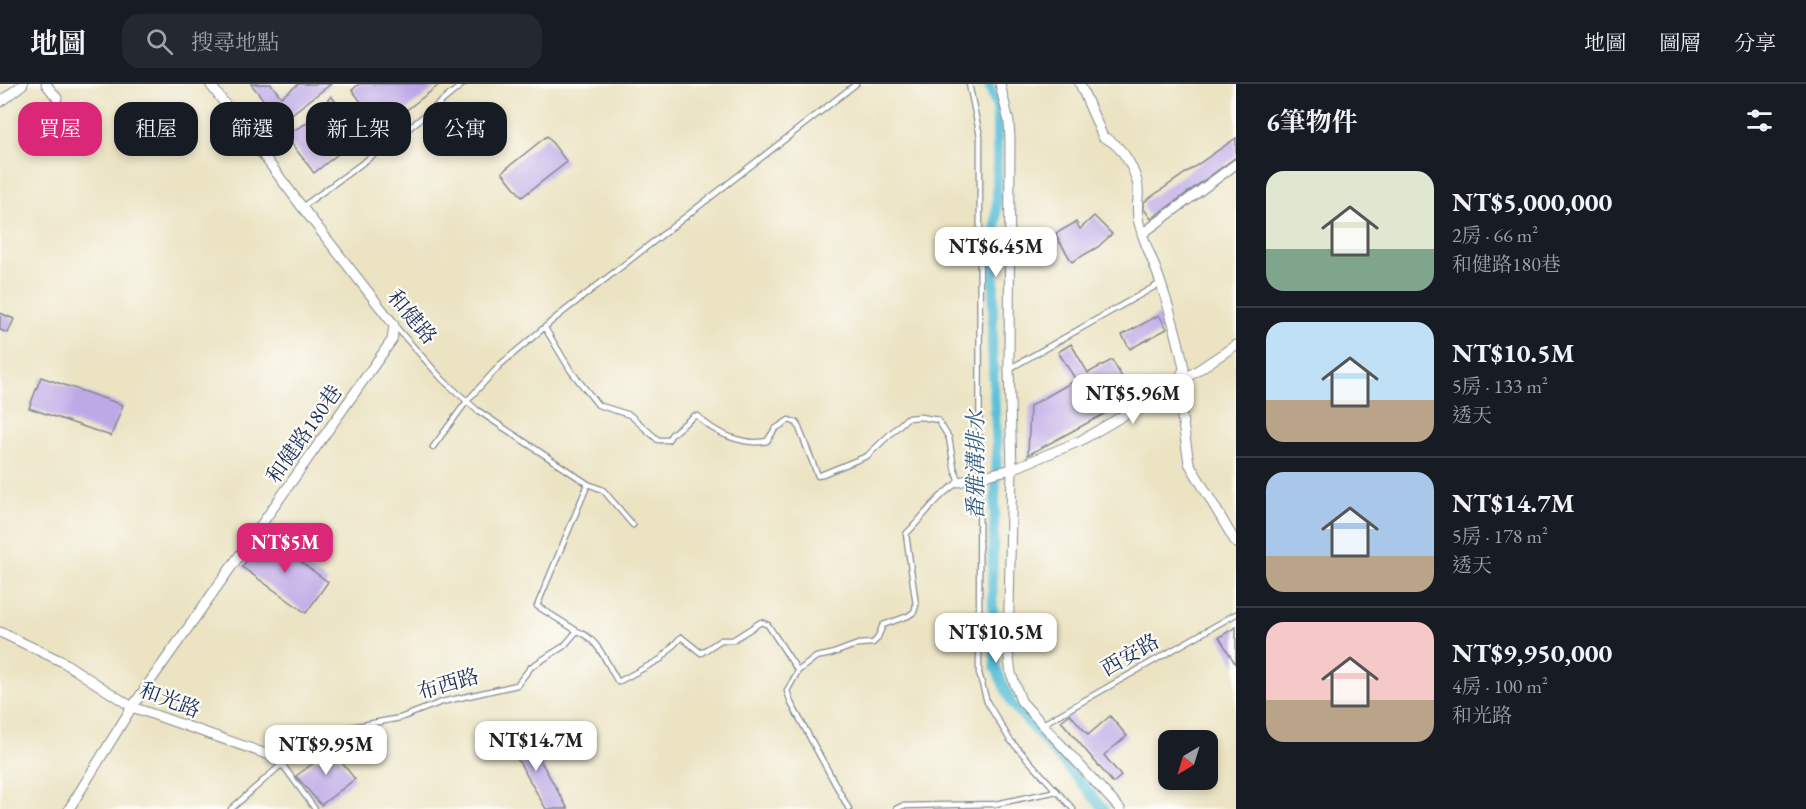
<!DOCTYPE html>
<html lang="zh-TW">
<meta charset="utf-8">
<style>
:root{--surface:#171b24;--page:#242831;--text:#f1f3f6;--muted:#9ea1a6;--line:#363941;--accent:#db2777}
body{margin:0;font-family:"EB Garamond","Noto Serif TC",serif;background:var(--page);color:var(--text);height:100vh;display:flex;flex-direction:column;font-size:22px;white-space:nowrap}
*{box-sizing:border-box;margin:0}
p{font-size:20px;color:var(--muted)}
.icon{flex:none;width:33px;height:33px;fill:none;stroke:currentColor;stroke-width:2;stroke-linecap:round;stroke-linejoin:round}
.map{position:relative;flex:1;overflow:hidden}
.drawer{display:flex;flex-direction:column;background:var(--surface);width:570px}
.drawer>*{flex:none}
.banner{position:absolute;left:18px;top:18px;width:570px;height:54px;display:flex;gap:12px}
.needle{width:39px;rotate:218deg}
.controls{position:absolute;left:1158px;top:646px;display:grid;gap:12px}
.controls a{display:grid;place-items:center;width:60px;height:60px;border-radius:12px;background:var(--surface);box-shadow:0 3px 9px #0003;font-size:30px}
.price{position:absolute;translate:-50% -51px;padding:0 14px;border-radius:12px;background:#fff;color:#222;font-size:20px;line-height:39px;filter:drop-shadow(0 2px 3px #0008)}
.price::after{content:'';position:absolute;left:50%;top:36px;width:18px;height:14px;margin-left:-9px;background:inherit;clip-path:polygon(0 0,100% 0,50% 100%)}
.price.on{background:var(--accent);color:#fff}
ul{padding:0;list-style:none}
li{display:flex;align-items:center;gap:18px;height:150px;padding:0 30px}
li+li{border-top:2px solid var(--line)}
li span{display:grid;place-items:center;flex:none;width:168px;height:120px;border-radius:18px;color:#555}
li>.icon{margin-inline-start:auto}
span .icon{width:72px;height:72px;fill:#fffc;stroke-width:1}
li b{font-size:26px}
h2{display:flex;justify-content:space-between;align-items:center;height:72px;padding:0 30px;font-size:26px}
.chip{padding:0 21px;border-radius:18px;background:var(--surface);box-shadow:0 3px 9px #0003;font-size:21px;line-height:54px}
.chip.on{background:var(--accent);color:#fff}
header{display:flex;align-items:center;gap:36px;box-sizing:border-box;height:84px;padding:0 30px;background:var(--surface);border-bottom:2px solid var(--line)}
header strong{font-size:28px}
nav{display:flex;gap:33px;margin-inline-start:auto;font-size:21px}
.search{width:420px;height:54px;background:var(--page);display:flex;align-items:center;gap:15px;box-sizing:border-box;padding:0 21px;border-radius:18px;color:var(--muted);font-size:22px}
main{display:flex;flex:1;min-height:0}
.map>svg:first-child{display:block}
.lines{fill:none;stroke-linecap:round;stroke-linejoin:round}
.canal{stroke:#5ac0d8;stroke-width:10}
.building{fill:#bea9e7}
.service-casing{stroke:#838990;stroke-width:7}
.minor-casing{stroke:#838990;stroke-width:11}
.service{stroke:#fff;stroke-width:4.5}
.minor{stroke:#fff;stroke-width:9}
.labels{text-anchor:middle;stroke-width:4.5;stroke-linejoin:round;paint-order:stroke}
.street-label{font-size:21px;fill:#1b2f5e;stroke:#fdfcf7}
.water-label{font-size:22px;font-style:italic;fill:#2e5a83;stroke:#fdfcf7}
</style>
<header>
<strong>地圖</strong>
<div class="search"><svg class="icon" aria-label="search" viewBox="0 0 24 24"><circle cx="10" cy="10" r="6"/><path d="M15 15l6 6"/></svg>搜尋地點</div>
<nav><a>地圖</a><a>圖層</a><a>分享</a></nav>
</header>
<main>
<div class="map">
<svg width="1236" height="725" viewBox="0 0 1236 725">
<rect width="100%" height="100%" fill="#fdfcf7"/>
<filter id="ink" filterUnits="userSpaceOnUse"><feTurbulence type="fractalNoise" baseFrequency=".0167" numOctaves="2"/><feDisplacementMap in="SourceGraphic" scale="12" xChannelSelector="R" yChannelSelector="G"/><feConvolveMatrix kernelMatrix="1 2 1 2 8 2 1 2 1" color-interpolation-filters="sRGB"/></filter>
<filter id="wash" filterUnits="userSpaceOnUse"><feTurbulence type="fractalNoise" baseFrequency=".008" numOctaves="4" result="noise"/><feDisplacementMap in="SourceGraphic" scale="24" xChannelSelector="R" yChannelSelector="G"/><feGaussianBlur stdDeviation="1.35" result="paint"/><feColorMatrix in="noise" values="0 0 0 0 0 0 0 0 0 0 0 0 0 0 0 0 0 1.4 0 .05"/><feComposite in="paint" operator="in"/></filter>
<g filter="url(#wash)">
<rect width="100%" height="100%" fill="#ebe3c2"/>
<g class="lines">
<path class="canal" d="M989,0L997,24V112L992,262L997,368L992,493L995,582L1012,620L1104,725"/>
</g>
<g id="blocks">
<path class="building" d="M251,0H271L281,13L299,0H331L281,38Z
M359,0H440L382,45L352,6Z
M331,12L362,51L314,89L285,51L311,37Z
M547,52L567,78L522,113L502,88Z
M1236,54V73L1151,135L1144,125V118Z
M1094,132L1112,150L1098,163L1072,178L1055,150L1076,138L1080,145Z
M0,229L14,235L8,249L0,246Z
M1159,231L1167,245L1130,265L1122,251Z
M1071,260L1088,289L1112,276L1125,298L1130,316L1028,371L1030,322L1076,296L1058,268Z
M41,293L123,321L111,352L29,324Z
M264,451L328,498L306,529L242,483Z
M1236,543V581L1219,553Z
M1070,630L1088,651L1110,632L1127,652L1104,671L1121,692L1113,699L1061,637Z
M523,646L568,725H546L506,655Z
M327,660L355,695L321,721L296,692L320,674L318,671L323,667L321,664Z"/>
</g>
</g>
<g filter="url(#ink)">
<use href="#blocks" fill-opacity="0" stroke="#838990" stroke-width="1.5"/>
<g class="lines">
<g class="service-casing">
<path id="service" d="M969,0L980,52L979,589L987,618L1010,656L1073,725
M302,123L397,54L463,0
M396,243L443,296L477,326L588,400L603,406L633,441
M545,244L571,287L598,321L630,331L658,356H668L672,350L694,332H698C713,349 744,362 767,357L775,345L789,336L797,339L818,392L867,372L907,334L921,333L938,336L949,354L954,383L959,398C939,410 923,433 906,450L916,521L914,528L908,532L883,541L877,555L873,559L858,560L831,570L816,573L798,587L787,607L791,619L849,725
M1009,285L1161,199
M433,363L467,317L501,280L558,232L856,0
M577,547C598,554 607,580 618,598L661,575L681,553L701,569L721,556H733L761,538L768,541L798,587
M1043,640L1236,530
M282,680L315,725
M231,725L282,680L346,644L400,634L442,618L517,601L531,583L564,562L577,547L537,522L588,400
M896,725L902,722L995,720L1057,707"/>
</g>
<g class="minor-casing">
<path id="minor" d="M46,0L57,14
M1000,0L1009,38L1010,56L1009,285L1012,385L1008,568L1011,589L1021,617L1120,725
M1080,0L1103,53C1120,60 1130,77 1136,94C1142,109 1134,122 1139,139C1144,160 1155,180 1161,200C1170,227 1179,257 1184,285L1177,300L1189,379L1236,459
M0,18L23,0
M1142,150L1236,80
M959,398L1012,385L1080,357L1177,300L1236,261
M0,548L63,578L132,623L275,673L282,680
M69,725L132,623L392,256L394,241L302,123L210,0"/>
</g>
<use href="#service" class="service"/>
<use href="#minor" class="minor"/>
</g>
</g>
<g class="labels">
<g class="street-label">
<text transform="translate(412 233) rotate(50)" y="7">和健路</text>
<text transform="translate(304 350) rotate(-55)" y="7">和健路180巷</text>
<text transform="translate(1130 571) rotate(-30)" y="7">西安路</text>
<text transform="translate(448 600) rotate(-16)" y="7">布西路</text>
<text transform="translate(170 616) rotate(21)" y="7">和光路</text>
</g>
<g class="water-label">
<text transform="translate(975 381) rotate(-90)" y="8">番雅溝排水</text>
</g>
</g>
</svg>
<div class="controls">
<a><svg class="needle" viewBox="-14 -14 28 28"><path d="M0-13l5 13h-10z" fill="#e53935"/><path d="M0 13l5-13h-10z" fill="#9ea1a6"/></svg></a>
</div>
<b class="price" style="left:996px;top:194px">NT$6.45M</b>
<b class="price" style="left:1133px;top:341px">NT$5.96M</b>
<b class="price on" style="left:285px;top:490px">NT$5M</b>
<b class="price" style="left:996px;top:580px">NT$10.5M</b>
<b class="price" style="left:536px;top:688px">NT$14.7M</b>
<b class="price" style="left:326px;top:692px">NT$9.95M</b>
<div class="banner">
<a class="chip on">買屋</a>
<a class="chip">租屋</a>
<a class="chip">篩選</a>
<a class="chip">新上架</a>
<a class="chip">公寓</a>
</div>
</div>
<section class="drawer">
<h2>6筆物件<svg class="icon" aria-label="filters" viewBox="0 0 24 24"><path d="M4 7h16M4 17h16"/><circle cx="9" cy="7" r="2"/><circle cx="15" cy="17" r="2"/></svg></h2>
<ul>
<li><span style="background:linear-gradient(#dfe7d0 65%,#7fa58c 0)"><svg class="icon" aria-label="home" viewBox="0 0 24 24"><path d="M3 11l9-7 9 7M6 9v11h12V9"/></svg></span><div><b>NT$5,000,000</b><p>2房 · 66 m²</p><p>和健路180巷</p></div></li>
<li><span style="background:linear-gradient(#bfe0f5 65%,#b9a48a 0)"><svg class="icon" aria-label="home" viewBox="0 0 24 24"><path d="M3 11l9-7 9 7M6 9v11h12V9"/></svg></span><div><b>NT$10.5M</b><p>5房 · 133 m²</p><p>透天</p></div></li>
<li><span style="background:linear-gradient(#a9c7e8 70%,#b9a48a 0)"><svg class="icon" aria-label="home" viewBox="0 0 24 24"><path d="M3 11l9-7 9 7M6 9v11h12V9"/></svg></span><div><b>NT$14.7M</b><p>5房 · 178 m²</p><p>透天</p></div></li>
<li><span style="background:linear-gradient(#f6c9c9 65%,#b9a48a 0)"><svg class="icon" aria-label="home" viewBox="0 0 24 24"><path d="M3 11l9-7 9 7M6 9v11h12V9"/></svg></span><div><b>NT$9,950,000</b><p>4房 · 100 m²</p><p>和光路</p></div></li>
</ul>
</section>
</main>
